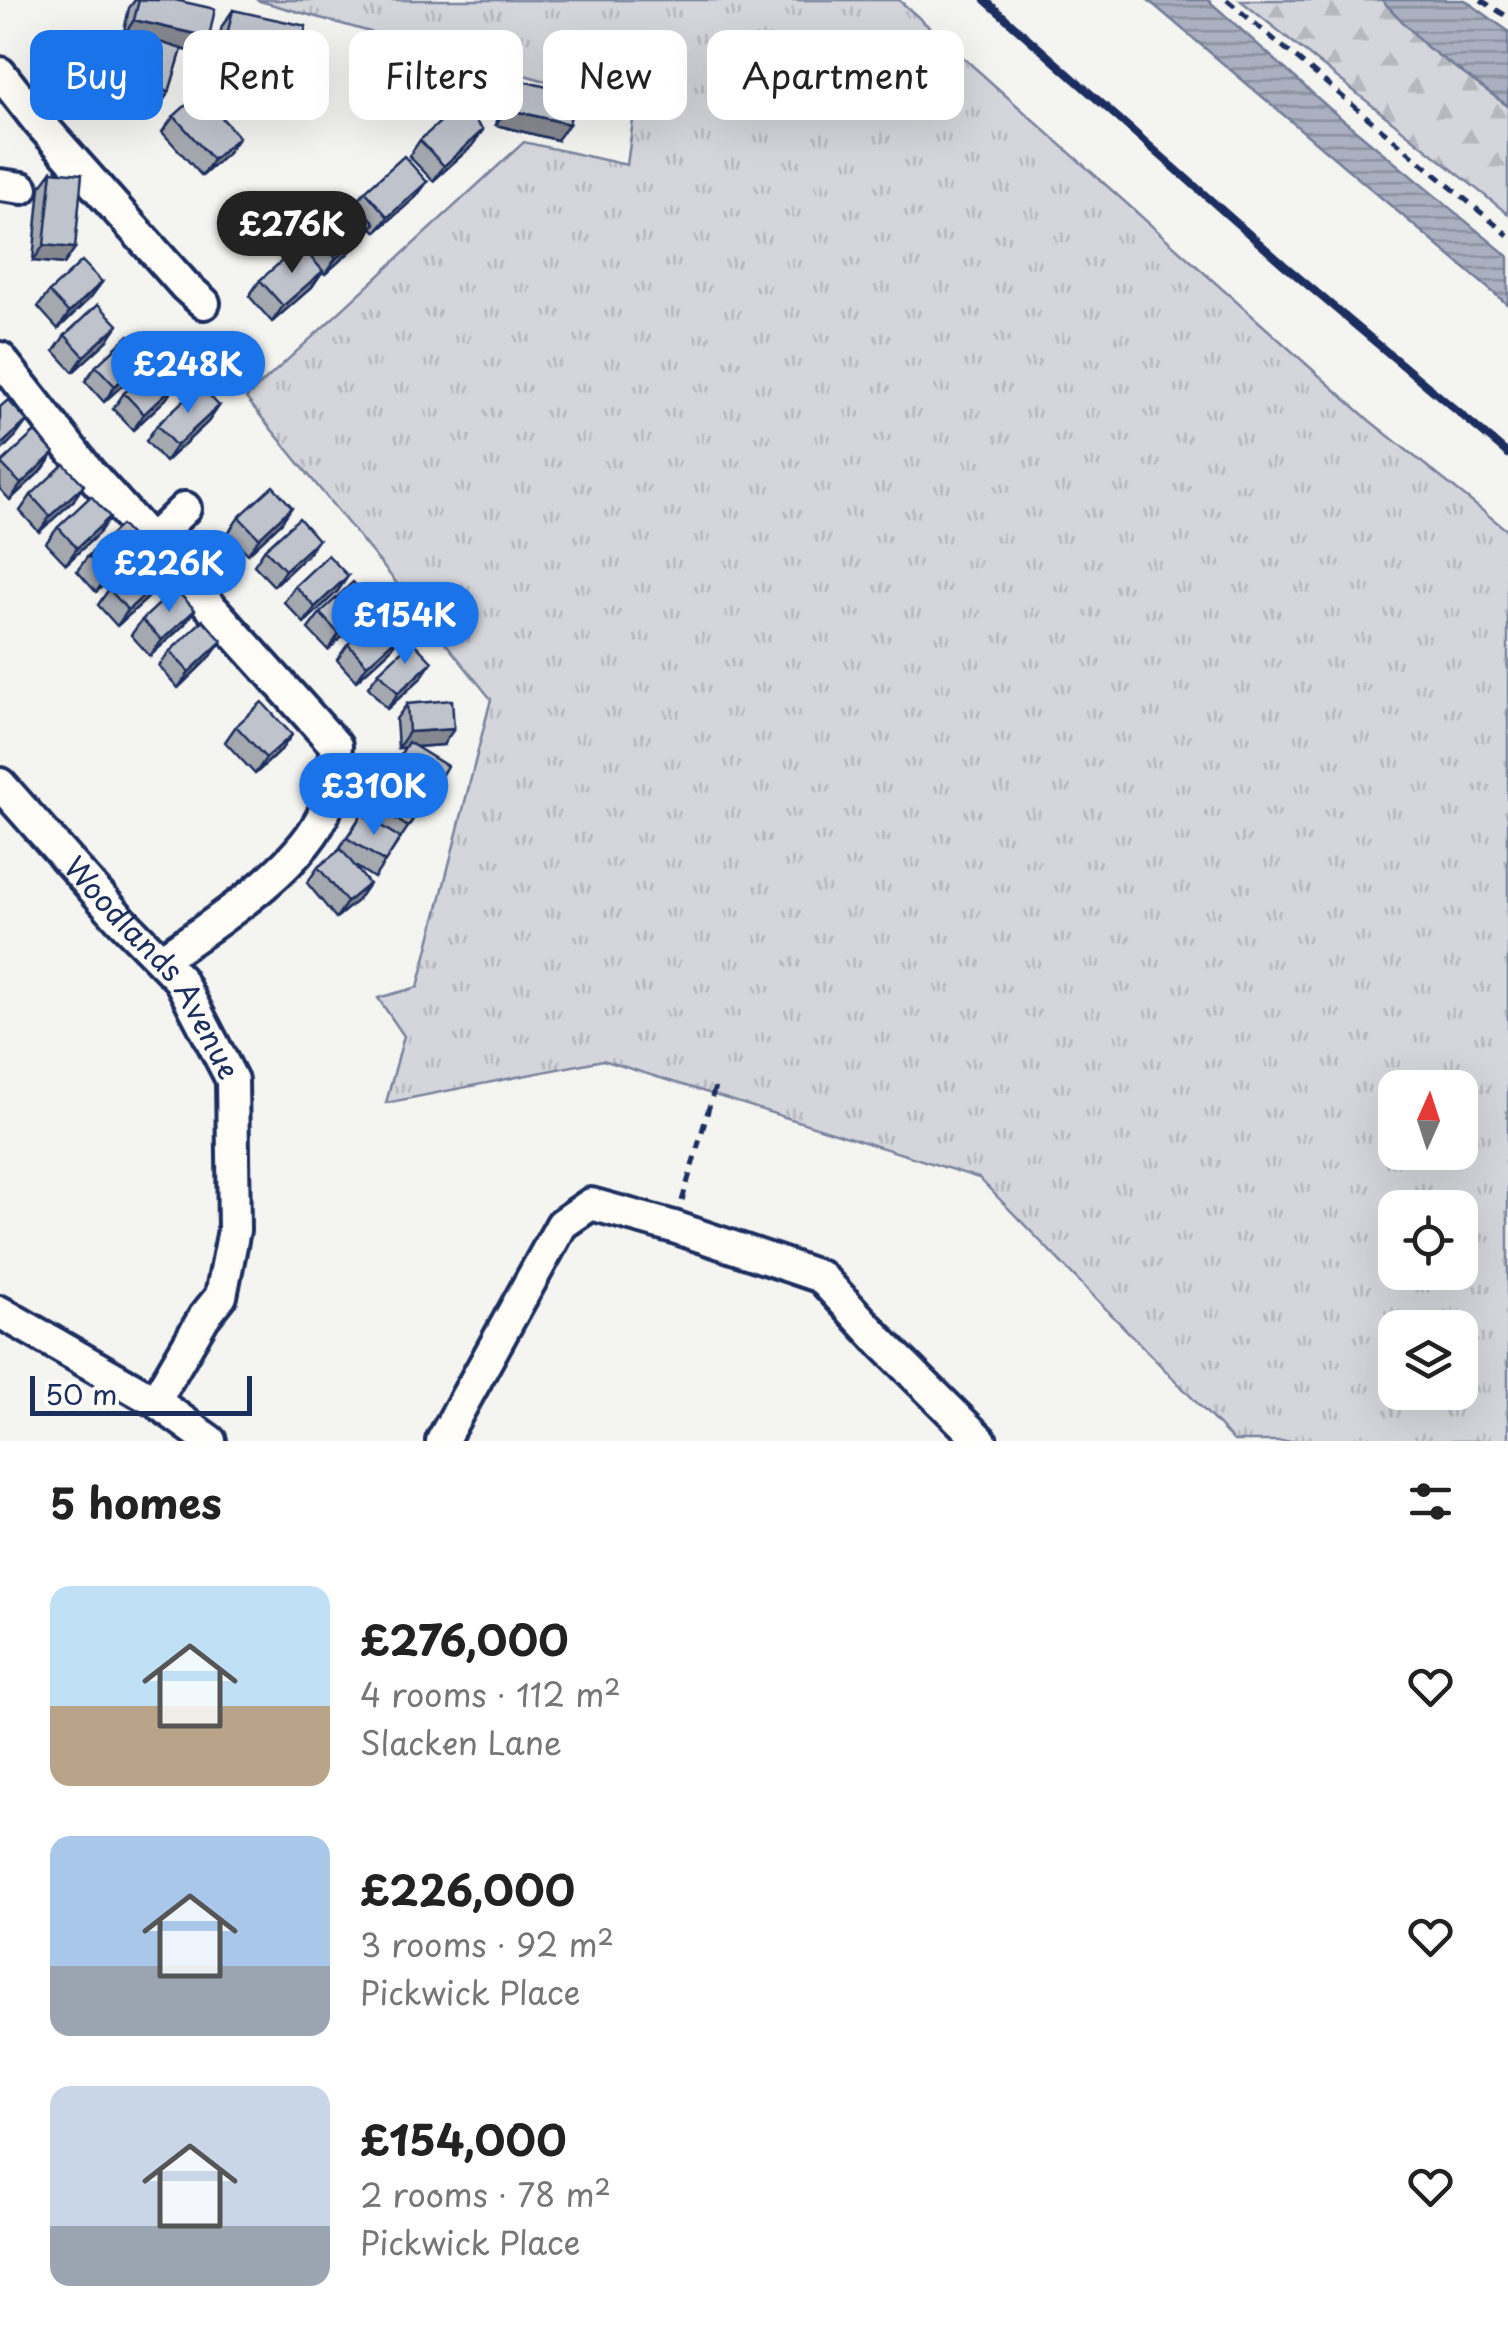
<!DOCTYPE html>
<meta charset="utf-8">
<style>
:root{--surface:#fff;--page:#f2f2f2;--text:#222;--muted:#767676;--accent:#1a73e8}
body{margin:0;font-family:"Playpen Sans",sans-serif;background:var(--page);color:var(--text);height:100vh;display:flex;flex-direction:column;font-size:38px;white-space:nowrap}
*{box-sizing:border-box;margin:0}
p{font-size:32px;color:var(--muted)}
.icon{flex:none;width:55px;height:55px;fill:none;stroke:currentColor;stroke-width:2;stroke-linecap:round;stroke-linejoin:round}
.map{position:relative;height:1441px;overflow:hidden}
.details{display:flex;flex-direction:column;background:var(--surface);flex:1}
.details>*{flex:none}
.banner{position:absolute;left:30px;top:30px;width:1000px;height:90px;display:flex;gap:20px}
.needle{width:65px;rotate:3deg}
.tools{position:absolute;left:1378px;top:1070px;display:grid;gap:20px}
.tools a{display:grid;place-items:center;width:100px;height:100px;border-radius:20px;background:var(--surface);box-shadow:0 10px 40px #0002;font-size:50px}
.scale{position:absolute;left:30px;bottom:25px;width:222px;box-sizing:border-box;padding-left:10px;border:5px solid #1b2f5e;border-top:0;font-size:28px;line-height:35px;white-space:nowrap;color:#1b2f5e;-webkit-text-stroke:8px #fdfcf7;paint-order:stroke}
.price{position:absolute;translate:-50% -85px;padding:0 22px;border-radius:35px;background:var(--accent);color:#fff;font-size:32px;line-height:65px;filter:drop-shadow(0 2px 5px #0008)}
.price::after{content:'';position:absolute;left:50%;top:60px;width:30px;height:22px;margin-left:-15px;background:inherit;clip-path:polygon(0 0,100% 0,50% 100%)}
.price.current{background:#222;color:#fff}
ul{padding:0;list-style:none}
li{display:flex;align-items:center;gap:30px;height:250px;padding:0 50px}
li span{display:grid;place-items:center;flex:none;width:280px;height:200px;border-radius:20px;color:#555}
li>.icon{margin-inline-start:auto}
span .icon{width:120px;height:120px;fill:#fffc;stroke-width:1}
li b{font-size:42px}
h2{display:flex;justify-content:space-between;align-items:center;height:120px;padding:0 50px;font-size:42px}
.chip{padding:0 35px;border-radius:20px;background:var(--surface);box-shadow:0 10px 40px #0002;font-size:35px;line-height:90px}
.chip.current{background:var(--accent);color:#fff}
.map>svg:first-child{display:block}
.grass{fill:url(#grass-tufts);stroke:#78829c;stroke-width:2.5;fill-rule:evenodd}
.forest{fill:url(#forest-firs);stroke:#78829c;stroke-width:2.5}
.water{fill:url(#water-rules);stroke:#717c98;stroke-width:2.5}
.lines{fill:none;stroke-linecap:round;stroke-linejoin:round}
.minor-casing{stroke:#1b2f5e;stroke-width:38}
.path{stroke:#1b2f5e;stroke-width:5;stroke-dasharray:10 8;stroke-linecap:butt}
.minor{stroke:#fdfcf7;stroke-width:30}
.rail{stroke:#1b2f5e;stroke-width:8}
.wall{fill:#a4a8af;stroke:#1b2f5e;stroke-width:2.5}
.shaded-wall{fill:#86888f;stroke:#1b2f5e;stroke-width:2.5}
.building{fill:#bfc3cc;stroke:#1b2f5e;stroke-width:2.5}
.labels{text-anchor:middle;stroke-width:8;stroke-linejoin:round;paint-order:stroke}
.street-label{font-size:30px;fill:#1b2f5e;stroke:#fdfcf7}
</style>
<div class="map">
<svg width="1508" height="1441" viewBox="0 0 1508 1441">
<defs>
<pattern id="grass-tufts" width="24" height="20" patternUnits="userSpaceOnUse" patternTransform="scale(2.5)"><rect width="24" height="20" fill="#d4d6db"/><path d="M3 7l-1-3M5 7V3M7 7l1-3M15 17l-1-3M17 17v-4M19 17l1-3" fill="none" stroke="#b5b8be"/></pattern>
<pattern id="forest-firs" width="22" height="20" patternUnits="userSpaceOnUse" patternTransform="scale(2.5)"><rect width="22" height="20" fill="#d4d6db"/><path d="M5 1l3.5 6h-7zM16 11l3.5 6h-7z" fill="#b5b8be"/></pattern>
<pattern id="water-rules" width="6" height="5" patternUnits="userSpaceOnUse" patternTransform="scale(2.5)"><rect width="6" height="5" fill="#aab0bf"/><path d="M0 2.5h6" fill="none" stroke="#8a909e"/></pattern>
</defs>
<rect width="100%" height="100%" fill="#f4f4f1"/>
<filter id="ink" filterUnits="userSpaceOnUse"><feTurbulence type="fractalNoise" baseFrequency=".01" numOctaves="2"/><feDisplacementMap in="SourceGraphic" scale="20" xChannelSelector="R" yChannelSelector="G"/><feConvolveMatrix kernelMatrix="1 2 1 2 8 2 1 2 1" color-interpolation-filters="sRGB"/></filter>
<g filter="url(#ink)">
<path class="grass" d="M256,0H899L1370,421L1508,531V1441H1234L979,1178L603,1060L386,1103L404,1036L378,998L418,987L491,699L246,398L524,142L627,165L635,106ZM1395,1088H1460V1152H1395ZM1395,1208H1460V1272H1395ZM1395,1328H1460V1392H1395Z"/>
<path class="forest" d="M1240,0H1382L1427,47L1508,106V214Z"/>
<path class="water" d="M1148,0H1208L1330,109L1508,256V305Z
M1382,0H1465L1508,31V106L1427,47Z"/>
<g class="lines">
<g class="minor-casing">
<g id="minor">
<path d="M0,73L37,120L185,286L204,303"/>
<path d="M0,185L22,188"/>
<path d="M0,358L89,472L336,746C333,765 333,789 326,808C306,865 210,926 161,960"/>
<path d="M151,541L185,508"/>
<path id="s1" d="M0,784L120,919L180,980L232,1080L234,1230L221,1296L204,1317L155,1401"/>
<path d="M0,1312L155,1401L210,1441"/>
<path d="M442,1441L562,1224L591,1204L674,1227L821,1277L882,1343L981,1441"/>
</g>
</g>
<path class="path" d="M1227,0L1508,235
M1481,0L1508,17
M682,1201L716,1083"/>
<use href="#minor" class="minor"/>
<path class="rail" d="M985,0L1284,265L1508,454"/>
</g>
<path class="wall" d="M135,0H175L209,37L198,53L182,49L169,92L158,108L129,99L142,56L152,42L123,36L129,8Z
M233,10L300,55L289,71L215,55L222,26Z
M514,79L557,140L496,125L503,95Z
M215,111L228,153L202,176L162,132L174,116Z
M420,140L472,146L433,181L409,156Z
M52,171L75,248L64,264L33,261L40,187Z
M427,182L416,197L376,232L372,227L364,239L325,274L322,271L312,287L272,322L249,296L260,280L302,248L312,233L356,203L365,191Z
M102,282L91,297L58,329L38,307L49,292Z
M65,335L107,341L73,372L54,351Z
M96,366L138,371L104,402L85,381Z
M177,383L166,399L133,430L113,409L124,393Z
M219,406L208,422L165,462L146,441L157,425Z
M35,432L54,453L43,469L10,500L0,489V465Z
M31,495L73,501L39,532L20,511Z
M239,517L281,523L248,554L228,533Z
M58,527L99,533L66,564L46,543Z
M318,540L307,555L274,586L254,565L265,549Z
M141,546L130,561L96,592L77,571L88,556Z
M348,576L337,592L304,623L284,602L295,586Z
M162,579L151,595L117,626L98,605L109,589Z
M320,613L361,619L328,650L308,629Z
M142,620L184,625L150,656L131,635Z
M401,634L390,650L356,681L337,660L348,644Z
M170,651L211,656L178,688L159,666Z
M379,672L421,678L387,709L368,687Z
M407,704L443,745L416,747L432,791L374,878L355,866L358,900L336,918L307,883L318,867L337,852L405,748H398L396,719Z
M236,726L281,750L255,774L225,742Z"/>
<path class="shaded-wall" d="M134,20L209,37L198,53L123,36Z
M226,39L300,55L289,71L215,55Z
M140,83L169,92L158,108L129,99Z
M507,109L569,124L557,140L496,125Z
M483,130L472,146L433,181L444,166Z
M239,137L228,153L202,176L213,160Z
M427,182L416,197L376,232L388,217Z
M375,223L364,239L325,274L336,258Z
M44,245L75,248L64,264L33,261Z
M323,271L312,287L272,322L283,306Z
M102,282L91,297L58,329L69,313Z
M118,325L107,341L73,372L84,356Z
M149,356L138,371L104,402L115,386Z
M177,383L166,399L133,430L144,414Z
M219,406L208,422L165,462L176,446Z
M27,421L16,436L0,452V446Z
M54,453L43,469L10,500L21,484Z
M84,485L73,501L39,532L50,516Z
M292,507L281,523L248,554L259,538Z
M110,517L99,533L66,564L77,548Z
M318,540L307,555L274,586L285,570Z
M141,546L130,561L96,592L108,576Z
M348,576L337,592L304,623L315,607Z
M162,579L151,595L117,626L128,610Z
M372,604L361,619L328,650L339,634Z
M195,610L184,625L150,656L162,640Z
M401,634L390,650L356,681L367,665Z
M222,641L211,656L178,688L189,672Z
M432,662L421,678L387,709L398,693Z
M454,729L443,745L398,748L409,732Z
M292,735L281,750L255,774L266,758Z
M369,884L358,900L336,918L347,902Z"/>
<path class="building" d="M139,0H175L215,9L209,37L134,20Z
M233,10L306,26L300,55L226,39Z
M153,40L182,49L169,92L140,83Z
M514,79L576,94L569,124L507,109Z
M210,83L224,98L213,108L239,137L213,160L174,116Z
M460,104L483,130L444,166L420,140Z
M404,156L427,182L388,217L365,191Z
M52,171L82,174L75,248L44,245Z
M352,197L375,223L336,258L312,233Z
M300,245L323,271L283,306L260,280Z
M82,261L102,282L69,313L49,292Z
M98,304L118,325L84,356L65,335Z
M129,335L149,356L115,386L96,366Z
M158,362L177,383L144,414L124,393Z
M200,385L219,406L176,446L157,425Z
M8,400L27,421L0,446V407Z
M35,432L54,453L21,484L1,463Z
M64,464L84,485L50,516L31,495Z
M273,486L292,507L259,538L239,517Z
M91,496L110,517L77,548L58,527Z
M299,518L318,540L285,570L265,549Z
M121,525L141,546L108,576L88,556Z
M328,555L348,576L315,607L295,586Z
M142,558L162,579L128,610L109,589Z
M353,582L372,604L339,634L320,613Z
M175,589L195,610L162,640L142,620Z
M381,613L401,634L367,665L348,644Z
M203,620L222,641L189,672L170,651Z
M412,641L432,662L398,693L379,672Z
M452,700L454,729L409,732L407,704Z
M262,702L292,735L266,758L236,726Z
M408,742L447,766L432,791L393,767Z
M385,778L423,802L408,827L370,802Z
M362,814L400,838L385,862L347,838Z
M341,849L369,884L347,902L318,867Z"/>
</g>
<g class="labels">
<g class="street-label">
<text dy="10" stroke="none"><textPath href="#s1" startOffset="240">Woodlands Avenue</textPath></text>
</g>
</g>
</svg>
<div class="tools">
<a><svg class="needle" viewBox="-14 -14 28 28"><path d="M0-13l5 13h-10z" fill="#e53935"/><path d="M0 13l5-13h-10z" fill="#767676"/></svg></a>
<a><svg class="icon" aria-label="locate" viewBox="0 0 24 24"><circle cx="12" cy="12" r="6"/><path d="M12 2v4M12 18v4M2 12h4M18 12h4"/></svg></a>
<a><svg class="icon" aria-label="layers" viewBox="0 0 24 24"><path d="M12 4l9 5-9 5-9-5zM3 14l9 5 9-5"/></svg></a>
</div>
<div class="scale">50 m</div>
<b class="price current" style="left:292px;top:276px">£276K</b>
<b class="price" style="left:188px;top:416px">£248K</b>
<b class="price" style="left:169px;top:615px">£226K</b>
<b class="price" style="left:405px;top:667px">£154K</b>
<b class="price" style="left:374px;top:838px">£310K</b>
<div class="banner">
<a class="chip current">Buy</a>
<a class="chip">Rent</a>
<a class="chip">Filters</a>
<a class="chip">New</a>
<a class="chip">Apartment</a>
</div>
</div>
<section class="details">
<h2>5 homes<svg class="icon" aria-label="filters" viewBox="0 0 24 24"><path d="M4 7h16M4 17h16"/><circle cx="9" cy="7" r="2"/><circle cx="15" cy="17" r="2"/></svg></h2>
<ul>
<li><span style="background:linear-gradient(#bfe0f5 60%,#b9a48a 0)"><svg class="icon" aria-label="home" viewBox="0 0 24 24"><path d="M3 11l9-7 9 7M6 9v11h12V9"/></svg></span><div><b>£276,000</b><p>4 rooms · 112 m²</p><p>Slacken Lane</p></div><svg class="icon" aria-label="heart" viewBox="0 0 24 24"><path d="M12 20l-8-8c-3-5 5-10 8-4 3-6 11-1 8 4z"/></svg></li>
<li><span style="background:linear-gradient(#a9c7e8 65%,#9aa5b1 0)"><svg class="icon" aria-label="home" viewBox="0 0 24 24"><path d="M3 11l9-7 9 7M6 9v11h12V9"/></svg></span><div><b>£226,000</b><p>3 rooms · 92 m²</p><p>Pickwick Place</p></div><svg class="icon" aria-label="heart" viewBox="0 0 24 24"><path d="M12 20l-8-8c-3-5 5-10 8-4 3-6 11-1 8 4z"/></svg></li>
<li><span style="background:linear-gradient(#c9d6e8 70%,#9aa5b1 0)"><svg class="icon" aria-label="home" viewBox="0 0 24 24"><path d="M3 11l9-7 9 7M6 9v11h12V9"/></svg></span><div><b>£154,000</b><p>2 rooms · 78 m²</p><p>Pickwick Place</p></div><svg class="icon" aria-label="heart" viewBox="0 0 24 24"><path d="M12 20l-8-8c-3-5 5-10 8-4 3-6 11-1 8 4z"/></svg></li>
</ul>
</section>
